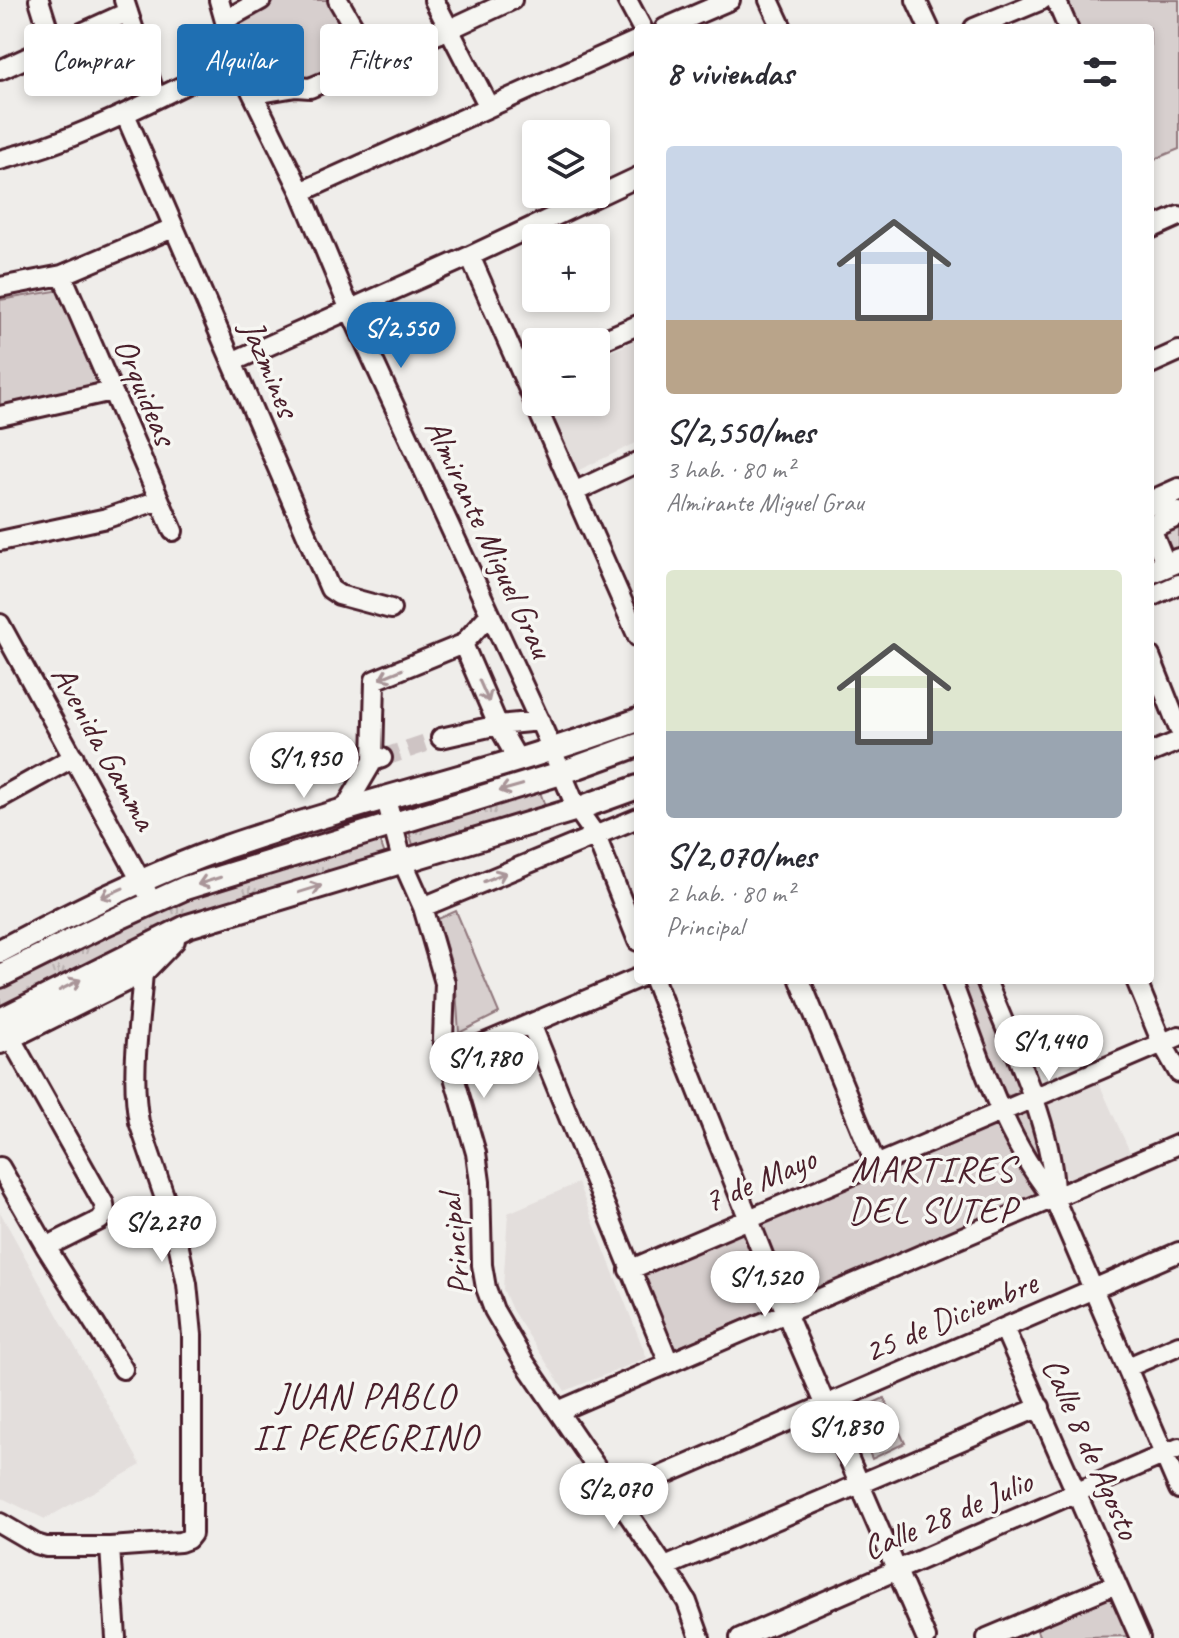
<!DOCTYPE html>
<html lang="es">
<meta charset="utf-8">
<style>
:root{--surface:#fff;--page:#f2f2f3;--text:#2b2b33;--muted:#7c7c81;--accent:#1f6fb2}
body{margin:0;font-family:Caveat,sans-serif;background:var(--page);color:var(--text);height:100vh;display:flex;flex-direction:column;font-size:30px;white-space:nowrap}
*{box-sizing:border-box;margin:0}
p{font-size:26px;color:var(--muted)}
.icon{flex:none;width:44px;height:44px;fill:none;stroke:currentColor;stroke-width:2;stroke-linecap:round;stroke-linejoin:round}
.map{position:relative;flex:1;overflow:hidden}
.sheet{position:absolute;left:634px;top:24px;width:520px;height:960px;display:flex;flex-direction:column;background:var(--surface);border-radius:8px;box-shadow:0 4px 12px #0003}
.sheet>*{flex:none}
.top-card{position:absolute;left:24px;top:24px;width:490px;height:72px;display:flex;gap:16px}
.fabs{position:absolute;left:522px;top:120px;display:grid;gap:16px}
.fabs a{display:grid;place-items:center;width:88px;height:88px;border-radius:8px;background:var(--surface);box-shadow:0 4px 12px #0003;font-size:40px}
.price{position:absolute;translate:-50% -68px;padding:0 18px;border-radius:28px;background:#fff;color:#222;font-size:26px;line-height:52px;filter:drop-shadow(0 2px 4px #0008)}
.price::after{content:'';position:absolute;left:50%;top:48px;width:24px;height:18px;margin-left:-12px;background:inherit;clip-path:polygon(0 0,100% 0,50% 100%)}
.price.current{background:var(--accent);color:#fff}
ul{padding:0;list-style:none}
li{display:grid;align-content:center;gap:16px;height:424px;padding:0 32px}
li span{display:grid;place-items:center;height:248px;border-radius:8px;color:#555}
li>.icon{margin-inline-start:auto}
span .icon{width:144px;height:144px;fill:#fffc;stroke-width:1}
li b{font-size:34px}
h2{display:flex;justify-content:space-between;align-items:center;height:96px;padding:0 32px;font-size:34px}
.chip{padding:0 28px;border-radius:8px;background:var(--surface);box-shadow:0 4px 12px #0003;font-size:28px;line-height:72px}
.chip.current{background:var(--accent);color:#fff}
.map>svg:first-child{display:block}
.built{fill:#e3dedc}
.grass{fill:url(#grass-tufts);stroke:#90777c;stroke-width:2}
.park{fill:#d7cfce;stroke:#90777c;stroke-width:2}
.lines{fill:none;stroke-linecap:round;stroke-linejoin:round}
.minor-tunnel{stroke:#cec4c4;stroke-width:18;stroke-dasharray:18 9;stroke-linecap:butt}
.minor-casing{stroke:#4a1f2b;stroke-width:24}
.major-casing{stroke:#4a1f2b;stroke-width:28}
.minor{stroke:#f6f6f2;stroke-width:18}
.major{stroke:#f6f6f2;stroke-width:22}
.oneway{stroke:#a99598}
.labels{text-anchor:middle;stroke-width:7;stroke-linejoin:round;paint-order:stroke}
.street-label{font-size:34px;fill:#4a1f2b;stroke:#f6f6f2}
.neighbourhood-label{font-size:36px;letter-spacing:2px;fill:#4a1f2b;stroke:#f6f6f2}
</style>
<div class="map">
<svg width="1179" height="1638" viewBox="0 0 1179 1638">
<defs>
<pattern id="grass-tufts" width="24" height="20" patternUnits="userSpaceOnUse" patternTransform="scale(2)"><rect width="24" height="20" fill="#d7cfce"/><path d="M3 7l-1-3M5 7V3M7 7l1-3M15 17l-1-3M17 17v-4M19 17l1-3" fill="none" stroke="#bab1b1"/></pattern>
</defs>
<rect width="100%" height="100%" fill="#efedea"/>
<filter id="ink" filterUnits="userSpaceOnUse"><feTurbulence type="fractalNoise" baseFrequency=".0125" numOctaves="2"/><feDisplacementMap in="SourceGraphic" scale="16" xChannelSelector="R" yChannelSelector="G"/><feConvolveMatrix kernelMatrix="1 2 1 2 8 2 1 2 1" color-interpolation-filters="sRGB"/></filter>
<g filter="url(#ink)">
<path class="built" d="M638,339V442L577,471L544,402H596V359Z
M1098,1081L1130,1152L1069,1179L1064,1176L1042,1102Z
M578,1183L647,1358L565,1391L512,1310L503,1289L508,1213Z
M0,1212L141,1465L45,1519L0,1497Z"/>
<path class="grass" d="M538,786L545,806L413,845L407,825Z
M379,838L385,855L0,1014V984L160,909Z"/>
<path class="park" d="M271,0H332L364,62L323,80L258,89L230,22Z
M1067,0H1179V149L1150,161V28H1077L1066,4Z
M61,290L100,383L52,398L0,408V300Z
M1179,522V550L1170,554L1160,531Z
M456,911L499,1013L459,1033L455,976L438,919Z
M957,980H978L1020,1085L1017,1093L1009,1096L1002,1093Z
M1028,1104L1044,1157L1041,1166L1034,1161L1007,1112Z
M994,1123L1037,1196L790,1300L758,1224Z
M743,1232L775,1306L672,1350L641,1274Z
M884,1398L905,1443L872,1459L852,1413Z
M1114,1593L1131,1636L1040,1638L1035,1626Z"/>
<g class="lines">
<path class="minor-tunnel" d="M382,758L441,738"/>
<g class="minor-casing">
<path id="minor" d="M39,0L53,45
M124,0L156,98
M219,0L236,60L301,192L350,310L544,731L577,809L596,836L638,941
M338,0L374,62
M434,0L489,107
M627,0L642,28
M769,0L782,28
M916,0L929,28
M1056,0L1068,28
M225,20L261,0
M665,28L730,0
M974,28L1042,0
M0,70L128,12
M255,94L296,87L310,88L450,29L512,0
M125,114L330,589L339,595L391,609
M0,160C83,139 160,96 236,60
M301,192L638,40
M1150,229L1179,216
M470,256L638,637
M62,275L173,531
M0,287L62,275L173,228
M596,343L638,325
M234,361L470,256L638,177
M1150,364L1179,351
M0,416L112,391
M574,492L638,462
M1150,526L1166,565
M0,541L107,518L159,500
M1150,597L1179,584
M490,614L463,644L498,725L540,721
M0,624L147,892
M1150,656L1179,729
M441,738L498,725L518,760
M1150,753L1179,741
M373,761L375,680L463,644
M0,798L74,757
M386,799L402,860L423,907L445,983L443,1039L476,1153L480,1182L482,1265L486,1288L494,1310L523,1360L676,1584L687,1602L700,1638
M343,812L373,761L382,758
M423,907L638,818
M654,980L786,1313L926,1638
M800,980L876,1165
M951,980C979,1053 1002,1137 1054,1198L1179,1489
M986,980C1011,1044 1055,1130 1054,1198
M1136,980L1162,1043L1179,1073
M531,1024L669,1363
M10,1037L104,1204L105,1213L100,1220L46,1247
M447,1059L638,978
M0,1167L46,1247L123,1369
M629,1270L1179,1036
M1004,1328L1140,1638
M1128,1367L1179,1345
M558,1411L1179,1144
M615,1496L1179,1252
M0,1523L36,1544L46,1547H110L180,1542L188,1539L192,1534V1335L187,1284L174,1225L139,1122C130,1073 140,1020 143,971
M110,1547L116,1638
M665,1567L1040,1407
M740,1638L1179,1448
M987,1638L1116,1584"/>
</g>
<g class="major-casing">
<path id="major" d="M1150,503L1179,490
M1150,527L1179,514
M1150,572L1179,560
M0,951C74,912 147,875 226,847C362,800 503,770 638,720
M0,976L101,926L185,888L561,773L638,745
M0,1020L188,926L577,809L638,787
M0,1042L143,971L173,940"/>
</g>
<use href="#minor" class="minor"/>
<use href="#major" class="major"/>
</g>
<defs><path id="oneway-shaft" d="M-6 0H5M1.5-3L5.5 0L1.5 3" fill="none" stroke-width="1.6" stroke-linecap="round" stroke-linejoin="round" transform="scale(2)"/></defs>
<g class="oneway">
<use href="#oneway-shaft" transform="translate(391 674) rotate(158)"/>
<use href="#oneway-shaft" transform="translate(484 691) rotate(66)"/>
<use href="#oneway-shaft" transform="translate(511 788) rotate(164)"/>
<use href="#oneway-shaft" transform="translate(495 877) rotate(-22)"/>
<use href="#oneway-shaft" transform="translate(209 881) rotate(162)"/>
<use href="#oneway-shaft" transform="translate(310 889) rotate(-17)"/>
<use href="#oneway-shaft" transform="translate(112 893) rotate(156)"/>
<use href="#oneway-shaft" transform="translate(70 985) rotate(-27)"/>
</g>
</g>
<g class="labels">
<g class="street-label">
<text transform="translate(271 368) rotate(67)" y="12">Jazmines</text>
<text transform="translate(146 391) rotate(67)" y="12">Orquideas</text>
<text transform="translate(490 538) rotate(65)" y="12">Almirante Miguel Grau</text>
<text transform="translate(105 747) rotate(61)" y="12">Avenida Gamma</text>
<text transform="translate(759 1179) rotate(-23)" y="12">7 de Mayo</text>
<text transform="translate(454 1245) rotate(-96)" y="12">Principal</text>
<text transform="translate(950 1316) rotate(-23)" y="12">25 de Diciembre</text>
<text transform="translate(1092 1448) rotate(66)" y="12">Calle 8 de Agosto</text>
<text transform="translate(947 1514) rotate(-23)" y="12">Calle 28 de Julio</text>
</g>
<g class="neighbourhood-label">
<text x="933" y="1181">MARTIRES<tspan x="933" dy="41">DEL SUTEP</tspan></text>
<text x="366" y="1408">JUAN PABLO<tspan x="366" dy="41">II PEREGRINO</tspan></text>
</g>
</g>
</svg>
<div class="fabs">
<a><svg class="icon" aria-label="layers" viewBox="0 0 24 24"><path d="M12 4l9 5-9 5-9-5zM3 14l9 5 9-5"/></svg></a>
<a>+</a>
<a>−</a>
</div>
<b class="price current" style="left:401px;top:370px">S/2,550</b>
<b class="price" style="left:304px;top:800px">S/1,950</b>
<b class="price" style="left:1049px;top:1083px">S/1,440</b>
<b class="price" style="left:484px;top:1100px">S/1,780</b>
<b class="price" style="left:162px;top:1264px">S/2,270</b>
<b class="price" style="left:765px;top:1319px">S/1,520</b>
<b class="price" style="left:845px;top:1469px">S/1,830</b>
<b class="price" style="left:614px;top:1531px">S/2,070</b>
<div class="top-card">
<a class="chip">Comprar</a>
<a class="chip current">Alquilar</a>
<a class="chip">Filtros</a>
</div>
<section class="sheet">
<h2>8 viviendas<svg class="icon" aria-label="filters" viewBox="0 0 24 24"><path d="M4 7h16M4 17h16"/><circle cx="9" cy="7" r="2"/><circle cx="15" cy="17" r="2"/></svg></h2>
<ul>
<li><span style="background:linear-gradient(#c9d6e8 70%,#b9a48a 0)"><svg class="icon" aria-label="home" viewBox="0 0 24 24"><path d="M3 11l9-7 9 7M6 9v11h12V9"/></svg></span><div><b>S/2,550/mes</b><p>3 hab. · 80 m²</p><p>Almirante Miguel Grau</p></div></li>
<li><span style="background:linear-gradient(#dfe7d0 65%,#9aa5b1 0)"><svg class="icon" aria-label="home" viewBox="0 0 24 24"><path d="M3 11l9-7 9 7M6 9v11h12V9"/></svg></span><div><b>S/2,070/mes</b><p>2 hab. · 80 m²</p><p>Principal</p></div></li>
</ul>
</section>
</div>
